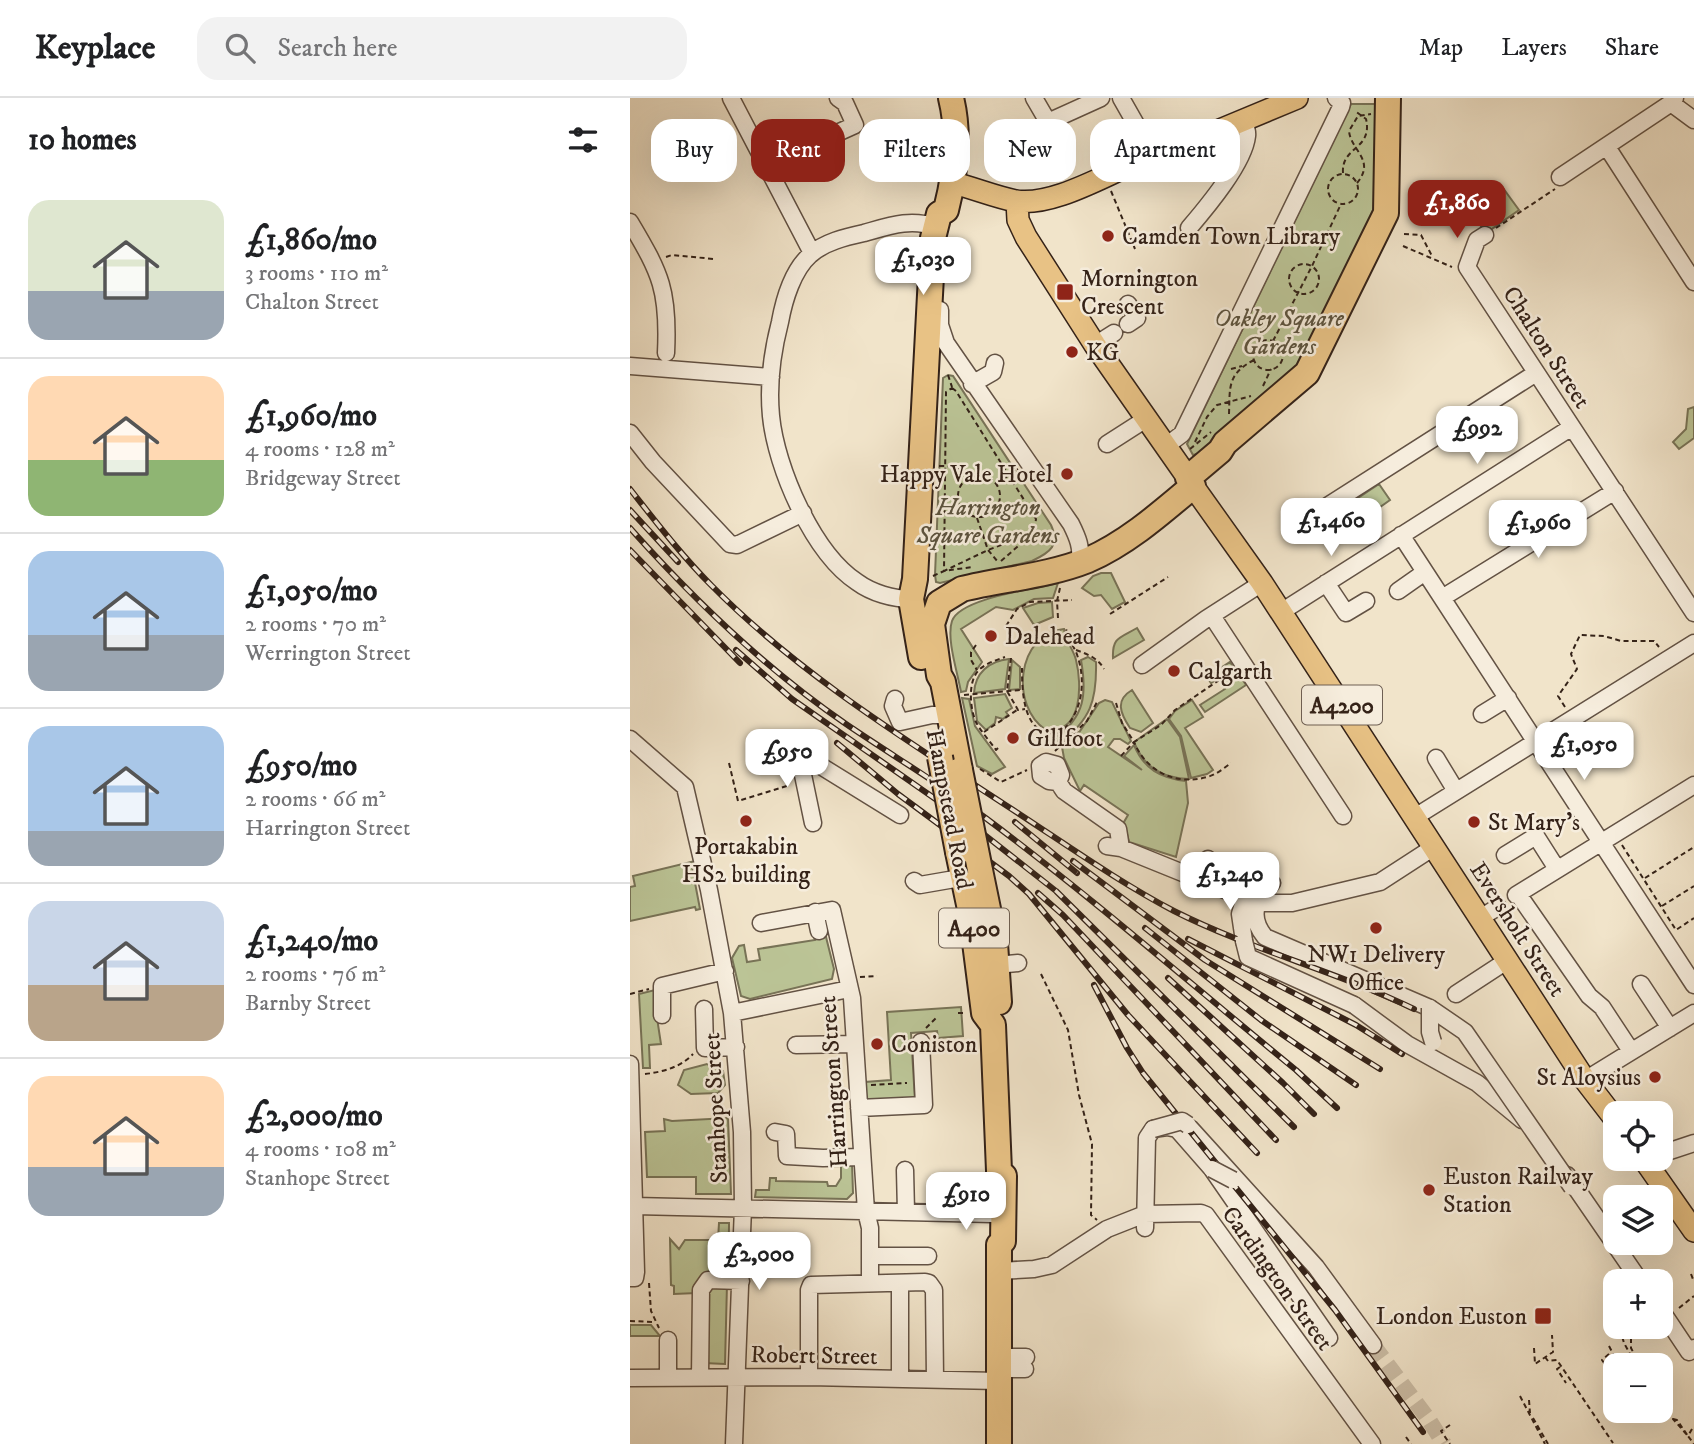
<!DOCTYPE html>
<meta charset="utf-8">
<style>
:root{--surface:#fff;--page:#f2f2f2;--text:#202124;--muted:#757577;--line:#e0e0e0;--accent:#8f2418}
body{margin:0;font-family:"IM FELL DW Pica",serif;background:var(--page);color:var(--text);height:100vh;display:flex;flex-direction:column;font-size:26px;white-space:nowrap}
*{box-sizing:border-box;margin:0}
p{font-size:23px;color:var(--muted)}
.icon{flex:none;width:38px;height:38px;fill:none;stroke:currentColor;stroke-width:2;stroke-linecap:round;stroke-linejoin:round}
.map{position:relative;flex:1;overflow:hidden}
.panel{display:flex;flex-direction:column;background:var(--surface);width:630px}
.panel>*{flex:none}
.guide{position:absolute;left:21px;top:21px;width:665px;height:63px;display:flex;gap:14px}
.tools{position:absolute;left:973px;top:1003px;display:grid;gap:14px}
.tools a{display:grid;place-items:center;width:70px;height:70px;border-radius:14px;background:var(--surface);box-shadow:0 7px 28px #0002;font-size:35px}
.price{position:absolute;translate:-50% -60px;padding:0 16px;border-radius:14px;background:#fff;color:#222;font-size:23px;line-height:46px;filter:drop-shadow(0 2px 4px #0008)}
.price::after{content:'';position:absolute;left:50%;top:42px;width:21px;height:16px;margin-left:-10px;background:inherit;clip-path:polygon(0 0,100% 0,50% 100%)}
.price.on{background:var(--accent);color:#fff}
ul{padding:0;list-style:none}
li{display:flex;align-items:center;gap:21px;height:175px;padding:0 28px}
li+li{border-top:2px solid var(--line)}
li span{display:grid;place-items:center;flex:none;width:196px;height:140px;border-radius:21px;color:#555}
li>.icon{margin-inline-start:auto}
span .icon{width:84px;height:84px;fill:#fffc;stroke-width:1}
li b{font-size:30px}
h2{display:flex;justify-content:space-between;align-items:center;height:84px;padding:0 28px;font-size:30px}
.chip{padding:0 24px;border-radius:21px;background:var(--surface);box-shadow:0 7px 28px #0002;font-size:24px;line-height:63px}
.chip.on{background:var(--accent);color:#fff}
header{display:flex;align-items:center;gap:42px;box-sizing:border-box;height:98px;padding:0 35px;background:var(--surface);border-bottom:2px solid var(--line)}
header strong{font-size:33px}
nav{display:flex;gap:38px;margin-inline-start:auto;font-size:24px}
.search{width:490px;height:63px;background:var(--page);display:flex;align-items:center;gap:18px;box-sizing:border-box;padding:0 24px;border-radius:21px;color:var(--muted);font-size:26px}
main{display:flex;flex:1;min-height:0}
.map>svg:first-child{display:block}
.green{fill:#bbc496;stroke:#787357;stroke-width:2}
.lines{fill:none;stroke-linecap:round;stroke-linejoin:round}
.minor-tunnel{stroke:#cbbda6;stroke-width:16;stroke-dasharray:16 8;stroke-linecap:butt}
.minor-casing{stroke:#635244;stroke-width:19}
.major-casing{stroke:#342218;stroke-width:24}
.highway-casing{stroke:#342218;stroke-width:28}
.path{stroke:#342218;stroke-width:2;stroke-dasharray:5 3.5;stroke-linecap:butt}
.minor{stroke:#f6eddd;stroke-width:16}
.major{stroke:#e8c285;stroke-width:21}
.highway{stroke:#e8c285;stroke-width:24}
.rail-casing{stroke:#342218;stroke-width:6}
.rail{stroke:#f6eddd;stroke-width:3.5;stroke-dasharray:10;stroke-linecap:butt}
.minor-bridge-casing{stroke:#635244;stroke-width:19;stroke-linecap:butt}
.highway-bridge-casing{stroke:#342218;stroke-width:28;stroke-linecap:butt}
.minor-bridge{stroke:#f6eddd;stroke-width:16}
.highway-bridge{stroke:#e8c285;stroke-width:24}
.poi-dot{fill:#8f2418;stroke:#f6eddd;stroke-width:2.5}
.labels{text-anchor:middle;stroke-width:5;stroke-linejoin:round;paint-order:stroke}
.shield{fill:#f6eddd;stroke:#6e5f53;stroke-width:2}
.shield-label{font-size:23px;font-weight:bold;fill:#342218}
.poi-label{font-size:24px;fill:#342218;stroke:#f6eddd;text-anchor:start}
.park-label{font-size:24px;font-style:italic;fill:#5c533e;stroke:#f6eddd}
.street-label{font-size:24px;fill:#342218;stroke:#f6eddd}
</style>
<header>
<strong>Keyplace</strong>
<div class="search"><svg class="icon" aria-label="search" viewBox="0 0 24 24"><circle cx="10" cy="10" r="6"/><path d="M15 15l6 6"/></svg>Search here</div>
<nav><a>Map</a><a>Layers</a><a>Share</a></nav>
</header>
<main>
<section class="panel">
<h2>10 homes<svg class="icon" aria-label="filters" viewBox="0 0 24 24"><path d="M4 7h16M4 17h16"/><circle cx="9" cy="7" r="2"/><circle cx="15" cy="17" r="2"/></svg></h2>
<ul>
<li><span style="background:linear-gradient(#dfe7d0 65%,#9aa5b1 0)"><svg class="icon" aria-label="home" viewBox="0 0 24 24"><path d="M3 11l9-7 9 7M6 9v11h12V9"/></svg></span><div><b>£1,860/mo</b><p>3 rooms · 110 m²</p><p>Chalton Street</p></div></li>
<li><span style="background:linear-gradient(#ffd9b3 60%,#8fb573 0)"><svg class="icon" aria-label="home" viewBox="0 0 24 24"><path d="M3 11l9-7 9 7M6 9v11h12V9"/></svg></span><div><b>£1,960/mo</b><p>4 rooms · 128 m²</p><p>Bridgeway Street</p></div></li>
<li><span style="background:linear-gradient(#a9c7e8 60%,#9aa5b1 0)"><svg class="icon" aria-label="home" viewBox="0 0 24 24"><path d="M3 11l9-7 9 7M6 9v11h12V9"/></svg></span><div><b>£1,050/mo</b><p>2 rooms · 70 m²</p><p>Werrington Street</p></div></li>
<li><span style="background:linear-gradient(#a9c7e8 75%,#9aa5b1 0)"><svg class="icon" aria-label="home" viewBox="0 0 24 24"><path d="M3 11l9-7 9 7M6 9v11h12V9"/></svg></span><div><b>£950/mo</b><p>2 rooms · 66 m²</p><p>Harrington Street</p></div></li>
<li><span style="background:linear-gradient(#c9d6e8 60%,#b9a48a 0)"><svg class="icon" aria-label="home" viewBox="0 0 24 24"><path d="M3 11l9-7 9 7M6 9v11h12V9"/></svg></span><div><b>£1,240/mo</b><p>2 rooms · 76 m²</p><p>Barnby Street</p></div></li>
<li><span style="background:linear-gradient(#ffd9b3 65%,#9aa5b1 0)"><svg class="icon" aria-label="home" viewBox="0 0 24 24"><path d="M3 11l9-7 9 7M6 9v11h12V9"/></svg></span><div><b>£2,000/mo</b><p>4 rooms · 108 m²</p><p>Stanhope Street</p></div></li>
</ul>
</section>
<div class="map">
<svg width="1064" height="1346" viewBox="0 0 1064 1346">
<rect width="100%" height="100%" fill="#f1e4ca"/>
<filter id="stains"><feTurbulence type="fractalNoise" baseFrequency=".00286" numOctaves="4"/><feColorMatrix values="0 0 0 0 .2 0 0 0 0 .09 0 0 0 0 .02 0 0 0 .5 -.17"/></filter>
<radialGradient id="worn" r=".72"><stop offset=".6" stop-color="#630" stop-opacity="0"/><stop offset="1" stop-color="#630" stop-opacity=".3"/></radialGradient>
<path class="green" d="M721,6H746V112L666,275L567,356L563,357L557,346Z
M873,90L889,112L856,135L840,113Z
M318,277L323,278L421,427C430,447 421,454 402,463L310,485L306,484L305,477L313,280Z
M1064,309V340L1049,351L1043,344L1056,331L1058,311Z
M749,386L760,402L722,429L710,412Z
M680,407L689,421L688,429L671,443L664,430L667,415Z
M471,475H481L495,504L482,511L471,497L464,498L452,490L463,478Z
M428,485L423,500L404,501L383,512L366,509L331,531L352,564L338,584L336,593L331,594C328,576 316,540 322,523C330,500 405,491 428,485Z
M422,504L423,519L404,527L393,510L408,505Z
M507,530L514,542L483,560C482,539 490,540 507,530Z
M434,531C435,543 443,550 446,562C452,586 453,636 416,632C380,609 386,536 434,531Z
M458,559L466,564C467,604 460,621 430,646L425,640C455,619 457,596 451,562Z
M379,561L375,591L344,595C345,575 359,563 379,561Z
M382,562L390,569V591L379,592Z
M600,564L604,570L581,585L577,579Z
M607,573L616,587L575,614L570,607L595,591L591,583Z
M502,592L523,625L511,634L500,630C490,615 485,602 502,592Z
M375,596L382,610L376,614L378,617L373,621L366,619L365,625L356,632L347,623L344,600Z
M332,600L339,601L345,628L375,669L362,676L347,668Z
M475,602L482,604L501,643L498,646L490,641H484L478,649L512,672L494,658L504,647C514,671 530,680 556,683L558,705L546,759L499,744L494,724L498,717L454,687L450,693L434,660L432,649L450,633L469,605Z
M562,602L573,619L555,630L583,672L577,676L561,680L551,638L539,621L545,613Z
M537,621L550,639L559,681C532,680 514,669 504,644Z
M69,762L62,769L70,811L66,812L65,809L0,823V789L5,788L3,778Z
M195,835L204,871L202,881L120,901L111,898L102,860L109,848L114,847L117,864L130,862L128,851L185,842L184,837Z
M29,891L27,920L31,946L19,947L20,970H13L9,896Z
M331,909L333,938L308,940L307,933L281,935L285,1003L237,1006L235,984L261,982L257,914Z
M77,966L93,973L95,987L88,995L61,996L48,987L54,972Z
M98,1020L101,1096H66V1079H17L15,1034L35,1033L34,1021L42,1023Z
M222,1065L223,1095L217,1101L125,1099L126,1092H139L140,1080H146V1083L197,1084L198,1088H206L211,1080V1066Z
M89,1125H99V1128L98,1178L67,1195L44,1196V1188L41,1187L40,1141L49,1151L55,1142H88Z
M97,1186L95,1266L74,1265V1192Z
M0,1227H21L30,1238H0Z"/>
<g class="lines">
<path class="minor-tunnel" d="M743,1247L799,1322L814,1346"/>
<g class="minor-casing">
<path id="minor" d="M101,0L182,155
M404,0L418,24L471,0
M491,0L520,51
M1041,5L1064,22
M977,49L1064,184
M174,50L225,27L215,5L208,0
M142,78L203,50
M930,79L1041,5L1045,0
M0,124C31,176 39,193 36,255
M559,130C577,109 614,65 617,38C618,32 615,27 613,22
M855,137L847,142L837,169L1064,515
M310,212V227L316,245L441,426C447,438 453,451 449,465
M498,226L507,220L498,206
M465,247L484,235
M0,268L141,279
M342,286L363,274L365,265
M0,335L23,364L100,446L107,447L173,415
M477,346L516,321
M536,348L552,336L711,9L712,5L706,0
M688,414L906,275
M771,437L1064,887
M696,485L716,515L736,503
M768,493L795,474
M812,500L985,393
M281,501C263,501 242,495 227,484C183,455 146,370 141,318C138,287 142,255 150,224C154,202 163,172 180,157C194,144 216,139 234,135C259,128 280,120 306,129
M651,514L942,329
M582,518L713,718
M512,567L576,521L632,485
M265,601L263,608L270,624L302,617H318
M852,616L878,600
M0,641L55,689L79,792L102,915L112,1034L113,1109L104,1346
M167,648L183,725
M806,660L826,693
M170,661L181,662L270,717
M428,684L431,677L427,667L416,664L410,668L411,678L419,683L428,684L434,693L488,731L491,750
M785,719L1064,545
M477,748L491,750L627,805H662L750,784L804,749
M875,757L906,738L927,771
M570,781L578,761
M284,783L290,787L342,778
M642,785C626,803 618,818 635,839L800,910
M888,796L959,898L972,909L1001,953
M886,797L1064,687
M185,814L189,833
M850,820L868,809
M131,825L202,812L222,900L236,1113L240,1130V1185
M614,843L610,816L615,800
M367,867L388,865
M1011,886L1040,930
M826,896L878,862
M724,907L777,946L847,985L892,1022
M74,911L75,950L106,949
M102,915L219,891
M32,917V888L95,873
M166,947L225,946
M0,966L6,1174L5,1180H0
M955,982L1064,915
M229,1010L294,1007L291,944
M560,1030L686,1169L743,1247
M145,1034L156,1036L157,1058L193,1060L232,1059
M1031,1056L1064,1045
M275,1072L276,1114
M937,1077L1010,1183
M5,1108L363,1116
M515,1130L517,1040L523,1031L537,1029L547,1031L582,1071L699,1240
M240,1158H298
M368,1173L404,1171L422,1167L477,1131L515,1116L571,1115L576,1117L742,1346
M270,1185V1281
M1031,1212L1059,1254L1064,1250
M38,1242V1279
M369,1259H396
M369,1271H395
M70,1279L71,1192L78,1182L111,1183
M179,1279V1192L181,1187L295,1184L299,1185L304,1192L305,1281
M0,1280L179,1279L368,1283"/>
</g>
<g class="major-casing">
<path id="major" d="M323,85C344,90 365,99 386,103C420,108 466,82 498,68C511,62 526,65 537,54L667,0
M387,103L388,122L396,139L465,247L558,380
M563,388L632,485L955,982L985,1021
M1013,1060L1064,1133"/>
</g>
<g class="highway-casing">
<path id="highway" d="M291,559L281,501L285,481L303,140L309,116L316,112C325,77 330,36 321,0
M330,672L313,584L309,577L302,526L309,505L332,491C373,481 418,478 458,462C497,445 531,415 563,388L558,380L590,353L595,345L677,275L756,115L758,0
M328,754L342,821L354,915L363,927L369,1073L374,1078L373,1143L369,1147V1346
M350,772L365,845L369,904"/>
</g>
<path class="path" d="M713,75C711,48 743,52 736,21L725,13
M698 91a15 15 0 1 1 30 0a15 15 0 1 1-30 0Z
M727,85C746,62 721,53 719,33L728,18L741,16
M481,93L505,151
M866,130L925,91
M774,136L791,137L802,158
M773,148L822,169
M325,153L331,154
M36,159L42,157L84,161
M659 181a15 15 0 1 1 30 0a15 15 0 1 1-30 0Z
M623 257a15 15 0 1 1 30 0a15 15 0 1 1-30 0Z
M643,243L682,168L711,106
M601,271L612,268
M318,277L322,289
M633,288L641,271
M322,290L326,293L406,421L404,434L358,452L314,473L316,294Z
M599,316C600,289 597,276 624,262
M565,344L577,319L587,307L621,298
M560,351L581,334
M309,368C322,368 330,368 337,380
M328 398a21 21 0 1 1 42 0a21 21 0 1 1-42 0Z
M366,386L388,371
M347,420L358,452L368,464
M371,463L401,437
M303,478L314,473L342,469
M480,516L538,479
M428,520L427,503L430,490
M376,528L387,511L400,504L442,502
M439,543L451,536
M346,547L341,554V562L347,572
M446,552C457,556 468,560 474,571
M381,560L377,593L388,612L395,611
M392,570C392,595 393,641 430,635C453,615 457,582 446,554C442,545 437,541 436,529
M334,597L391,592
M486,605L492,625L504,644L531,627L545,612L601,574
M935,609L928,598L947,571L941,556L950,537L974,538L991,543H1024L1029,549
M354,634L387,612
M295,635L304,642
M368,650L366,652C360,643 351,634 346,624C340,611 337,582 350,571C357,565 366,562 375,559
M425,653L457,623L467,604
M491,658L504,644C516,673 545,688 577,679C586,677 594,670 601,665
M99,665L108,703L160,687
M350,671L371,684L397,672
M992,747L1046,832L1064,820
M1015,780L1064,749
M1032,808L1064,788
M411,876L438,932L449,997L462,1046L461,1117L467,1122
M230,879L247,878
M0,896L19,891
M328,915H335
M296,930L307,919
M15,976C33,974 51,969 63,956
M241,987L277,985
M1061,1176L1064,1184
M19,1185L21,1213L29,1230
M1031,1199L1035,1189
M1049,1210L1064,1198
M0,1223L23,1224
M990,1231L994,1245L1006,1267
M1001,1240V1250L1010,1267
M979,1248L989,1267
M904,1250L905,1266L923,1254L922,1237
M979,1256L972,1262L985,1281
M915,1259L918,1263L927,1262L983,1345
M930,1269L927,1271L936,1285
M890,1298L915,1346
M899,1302L900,1315
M1031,1306L1035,1313
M1007,1312L1015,1325
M1013,1312L1020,1322
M1031,1312L1032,1314
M903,1320L918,1346
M1043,1321L1047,1322L1058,1338Z
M820,1327L811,1333L820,1346
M1062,1331L1058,1338L1064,1346
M776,1339L781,1346"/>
<use href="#minor" class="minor"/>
<use href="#major" class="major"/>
<use href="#highway" class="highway"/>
<g class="rail-casing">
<path id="rail" d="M0,391C26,424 52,458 82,488C167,574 273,640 374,706C430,742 485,782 544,813C621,852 706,873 784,911
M0,412L48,464
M0,430C65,503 136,571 216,626C263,658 312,687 357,721C463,800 563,888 666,972L707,1010
M0,452L110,565
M106,552L162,601L337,723L426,793L664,1029
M207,645L268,696L379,778L399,796L498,917L627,1055
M385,724L447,775
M443,763L575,862L750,971
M408,795L433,817L646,1042
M515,830L631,922L726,987
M558,841L726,927L772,956
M538,880L653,985L684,1016
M464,887L497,950L513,975L705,1212L793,1334"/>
</g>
<use href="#rail" class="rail"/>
<g class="minor-bridge-casing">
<path id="minor-bridge" d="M614,843L618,859L724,907
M800,910L835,934L942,1089
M800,910V934L803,944
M523,1031L552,1023L558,1027
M582,1071L603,1082"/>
</g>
<g class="highway-bridge-casing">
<path id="highway-bridge" d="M310,659L328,754
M330,672L350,772"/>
</g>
<use href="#minor-bridge" class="minor-bridge"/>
<use href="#highway-bridge" class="highway-bridge"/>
</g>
<g class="poi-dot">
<circle cx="478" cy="138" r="7"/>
<rect x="426" y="185" width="18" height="18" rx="3.5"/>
<circle cx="442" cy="254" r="7"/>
<circle cx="437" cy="376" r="7"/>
<circle cx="361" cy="538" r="7"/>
<circle cx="544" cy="573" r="7"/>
<circle cx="383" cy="640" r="7"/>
<circle cx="116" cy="723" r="7"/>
<circle cx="844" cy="724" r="7"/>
<circle cx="746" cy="830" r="7"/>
<circle cx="247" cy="946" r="7"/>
<circle cx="1025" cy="979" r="7"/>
<circle cx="799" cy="1092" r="7"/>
<rect x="904" y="1209" width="18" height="18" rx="3.5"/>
</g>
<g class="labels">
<g class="shield">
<rect x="672" y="587.5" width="80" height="39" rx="5"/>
<rect x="309" y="810.5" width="70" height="39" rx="5"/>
</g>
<g class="shield-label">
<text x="712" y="615">A4200</text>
<text x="344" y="838">A400</text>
</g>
<g class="poi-label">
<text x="492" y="146">Camden Town Library</text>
<text x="451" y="188">Mornington<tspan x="451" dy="28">Crescent</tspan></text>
<text x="456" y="262">KG</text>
<text x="423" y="384" text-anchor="end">Happy Vale Hotel</text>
<text x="375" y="546">Dalehead</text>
<text x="558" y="581">Calgarth</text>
<text x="397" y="648">Gillfoot</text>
<text x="858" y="732">St Mary's</text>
<text x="116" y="756" text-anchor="middle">Portakabin<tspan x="116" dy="28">HS2 building</tspan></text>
<text x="746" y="864" text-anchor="middle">NW1 Delivery<tspan x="746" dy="28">Office</tspan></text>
<text x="261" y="954">Coniston</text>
<text x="1011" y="987" text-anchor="end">St Aloysius</text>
<text x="813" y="1086">Euston Railway<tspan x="813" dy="28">Station</tspan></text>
<text x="897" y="1226" text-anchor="end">London Euston</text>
</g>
<g class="park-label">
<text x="649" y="228">Oakley Square<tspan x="649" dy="28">Gardens</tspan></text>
<text x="358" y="417">Harrington<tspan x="358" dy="28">Square Gardens</tspan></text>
</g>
<g class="street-label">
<text transform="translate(917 249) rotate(57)" y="8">Chalton Street</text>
<text transform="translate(320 711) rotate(79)" y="8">Hampstead Road</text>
<text transform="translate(888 831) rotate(57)" y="8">Eversholt Street</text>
<text transform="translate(203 984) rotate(-94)" y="8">Harrington Street</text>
<text transform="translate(85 1010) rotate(-93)" y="8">Stanhope Street</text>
<text transform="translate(648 1180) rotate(54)" y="8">Cardington Street</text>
<text transform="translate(184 1257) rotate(1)" y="8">Robert Street</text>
</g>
</g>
<rect width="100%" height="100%" filter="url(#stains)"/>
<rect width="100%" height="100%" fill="url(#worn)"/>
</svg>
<div class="tools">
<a><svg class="icon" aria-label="locate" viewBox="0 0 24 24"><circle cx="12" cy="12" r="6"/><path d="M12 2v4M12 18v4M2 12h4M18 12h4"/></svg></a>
<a><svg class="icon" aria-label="layers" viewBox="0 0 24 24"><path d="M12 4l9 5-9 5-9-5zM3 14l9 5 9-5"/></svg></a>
<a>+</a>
<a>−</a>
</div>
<b class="price on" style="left:827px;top:142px">£1,860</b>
<b class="price" style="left:293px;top:199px">£1,030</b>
<b class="price" style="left:847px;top:368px">£992</b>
<b class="price" style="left:701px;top:460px">£1,460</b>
<b class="price" style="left:908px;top:462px">£1,960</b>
<b class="price" style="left:954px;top:684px">£1,050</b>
<b class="price" style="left:157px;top:691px">£950</b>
<b class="price" style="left:600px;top:814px">£1,240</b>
<b class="price" style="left:336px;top:1134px">£910</b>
<b class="price" style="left:129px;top:1194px">£2,000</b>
<div class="guide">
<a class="chip">Buy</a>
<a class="chip on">Rent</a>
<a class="chip">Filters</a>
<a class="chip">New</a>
<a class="chip">Apartment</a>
</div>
</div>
</main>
